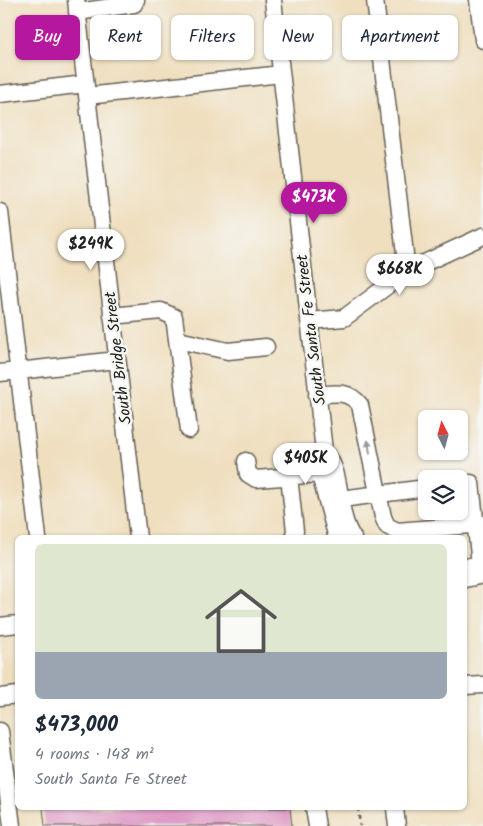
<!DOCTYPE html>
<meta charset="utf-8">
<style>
:root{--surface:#fff;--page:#f6f6f7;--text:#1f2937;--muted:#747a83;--line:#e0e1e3;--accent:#b5179e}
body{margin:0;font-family:Kalam,sans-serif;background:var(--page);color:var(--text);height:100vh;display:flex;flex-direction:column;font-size:19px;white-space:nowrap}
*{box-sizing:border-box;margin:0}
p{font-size:16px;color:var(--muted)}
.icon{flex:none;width:28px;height:28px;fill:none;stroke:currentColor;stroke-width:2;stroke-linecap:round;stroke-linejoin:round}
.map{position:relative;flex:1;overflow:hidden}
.details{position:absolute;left:15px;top:535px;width:452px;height:275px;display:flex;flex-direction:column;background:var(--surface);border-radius:8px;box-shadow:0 1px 4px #0004}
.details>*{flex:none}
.banner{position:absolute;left:15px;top:15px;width:454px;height:45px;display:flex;gap:10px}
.needle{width:32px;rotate:354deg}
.tools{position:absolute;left:418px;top:410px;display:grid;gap:10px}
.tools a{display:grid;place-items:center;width:50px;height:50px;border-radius:8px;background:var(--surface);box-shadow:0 1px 4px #0004;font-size:25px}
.price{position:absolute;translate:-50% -42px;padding:0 11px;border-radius:18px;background:#fff;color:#222;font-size:16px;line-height:32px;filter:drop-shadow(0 1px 2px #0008)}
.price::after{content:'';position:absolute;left:50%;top:30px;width:15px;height:11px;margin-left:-8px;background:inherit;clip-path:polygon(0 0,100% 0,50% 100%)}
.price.active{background:var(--accent);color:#fff}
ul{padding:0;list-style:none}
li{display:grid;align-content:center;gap:10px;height:265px;padding:0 20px}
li+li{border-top:1px solid var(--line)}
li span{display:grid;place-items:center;height:155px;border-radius:8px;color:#555}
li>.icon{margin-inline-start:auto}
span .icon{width:90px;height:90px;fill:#fffc;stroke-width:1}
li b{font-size:21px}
.pill{padding:0 18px;border-radius:8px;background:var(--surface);box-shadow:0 1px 4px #0004;font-size:18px;line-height:45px}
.pill.active{background:var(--accent);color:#fff}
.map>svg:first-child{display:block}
.building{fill:#e09cc7}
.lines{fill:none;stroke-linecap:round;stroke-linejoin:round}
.minor-casing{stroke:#666055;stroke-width:19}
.path{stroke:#666055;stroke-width:2.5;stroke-dasharray:4 4;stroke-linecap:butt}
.minor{stroke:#fff;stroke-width:16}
.oneway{fill:#999}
.labels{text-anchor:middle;stroke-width:5;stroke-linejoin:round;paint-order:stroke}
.street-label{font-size:16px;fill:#1c1c1c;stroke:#f6f6f2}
</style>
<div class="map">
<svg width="483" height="826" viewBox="0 0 483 826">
<rect width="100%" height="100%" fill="#f6f6f2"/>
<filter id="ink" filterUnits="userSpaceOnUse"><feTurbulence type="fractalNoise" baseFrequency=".02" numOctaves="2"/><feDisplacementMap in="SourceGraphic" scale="10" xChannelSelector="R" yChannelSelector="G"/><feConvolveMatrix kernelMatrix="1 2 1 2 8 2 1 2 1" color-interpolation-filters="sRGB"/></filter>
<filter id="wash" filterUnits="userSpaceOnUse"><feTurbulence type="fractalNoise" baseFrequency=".0096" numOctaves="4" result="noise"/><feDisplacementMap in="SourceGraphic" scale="20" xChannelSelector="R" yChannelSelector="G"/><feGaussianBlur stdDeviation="1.12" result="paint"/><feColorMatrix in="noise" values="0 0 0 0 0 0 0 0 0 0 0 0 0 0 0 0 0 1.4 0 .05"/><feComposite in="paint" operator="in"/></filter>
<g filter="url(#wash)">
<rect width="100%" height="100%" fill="#efdfbf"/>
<g id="blocks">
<path class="building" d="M43,808H290L292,826H45Z"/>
</g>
</g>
<g filter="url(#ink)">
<use href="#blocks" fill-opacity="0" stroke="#666055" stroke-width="1"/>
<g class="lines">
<g class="minor-casing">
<path id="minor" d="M76,0L138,538
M273,0L324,451L320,465V475L337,538
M375,0L407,271
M478,0L483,40
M77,12L134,4L136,0
M0,94L85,84
M87,96L281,74
M0,212L38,538
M112,316L161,311L174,317L189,430
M309,321L344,318L407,271L483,236
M178,340L228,351L266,347
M0,373L117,360
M317,395C336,393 348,390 360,405L383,517L387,526L397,531L483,524
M324,451C345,475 335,512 353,538
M246,461L248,474L256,479L320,474
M289,476L295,531L293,538
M471,483L480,564
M341,499L426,488
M465,567L483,564
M465,579L483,575
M0,626L18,624
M465,686L483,685
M0,697L18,695
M0,731L12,826
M314,808L317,826
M395,808L397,826"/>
</g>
<path class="path" d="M358,808L360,826"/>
<use href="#minor" class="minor"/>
</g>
<defs><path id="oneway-solid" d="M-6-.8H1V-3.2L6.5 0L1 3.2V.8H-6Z" transform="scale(1.25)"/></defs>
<use class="oneway" href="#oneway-solid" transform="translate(369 447) rotate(-99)"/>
</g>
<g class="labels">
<g class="street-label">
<text transform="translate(310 330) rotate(-97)" y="6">South Santa Fe Street</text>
<text transform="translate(117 358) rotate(-97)" y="6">South Bridge Street</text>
</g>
</g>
</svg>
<div class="tools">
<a><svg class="needle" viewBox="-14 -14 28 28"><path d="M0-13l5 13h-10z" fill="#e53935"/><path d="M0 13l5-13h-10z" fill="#747a83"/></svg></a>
<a><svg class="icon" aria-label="layers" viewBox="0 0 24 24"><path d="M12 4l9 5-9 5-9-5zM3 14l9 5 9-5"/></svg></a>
</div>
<b class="price active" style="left:314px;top:224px">$473K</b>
<b class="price" style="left:91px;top:271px">$249K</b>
<b class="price" style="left:400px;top:296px">$668K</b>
<b class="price" style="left:306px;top:485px">$405K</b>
<div class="banner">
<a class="pill active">Buy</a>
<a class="pill">Rent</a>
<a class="pill">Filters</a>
<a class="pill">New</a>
<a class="pill">Apartment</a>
</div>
<section class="details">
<ul>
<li><span style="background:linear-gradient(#dfe7d0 70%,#9aa5b1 0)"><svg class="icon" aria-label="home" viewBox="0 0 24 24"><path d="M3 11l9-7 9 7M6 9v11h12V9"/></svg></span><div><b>$473,000</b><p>4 rooms · 148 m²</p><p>South Santa Fe Street</p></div></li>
</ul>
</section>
</div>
